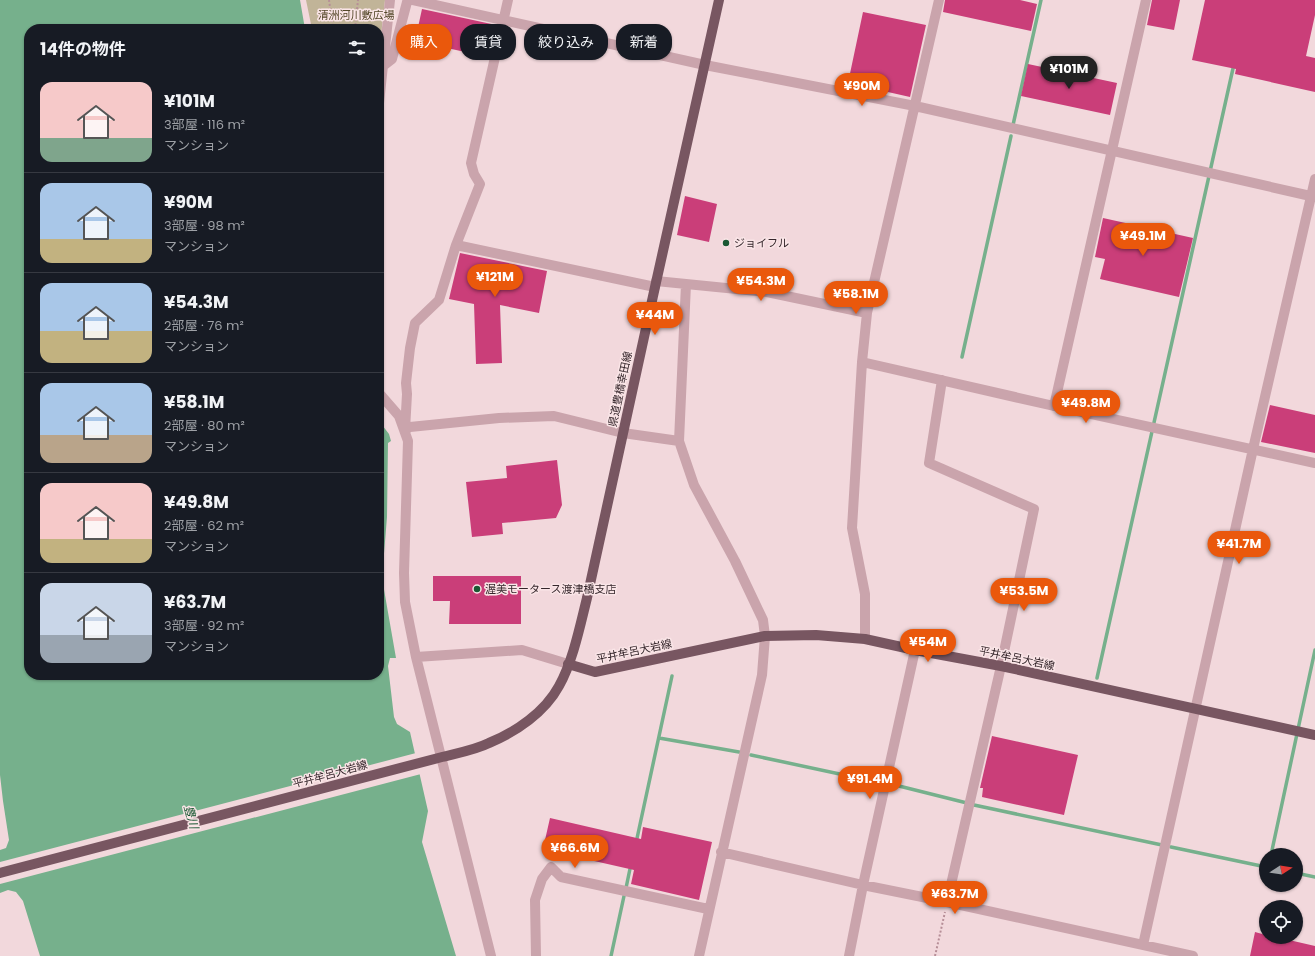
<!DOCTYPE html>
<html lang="ja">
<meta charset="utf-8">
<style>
:root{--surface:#171b24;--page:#242831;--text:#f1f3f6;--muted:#9ea1a6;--line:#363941;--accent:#ea580c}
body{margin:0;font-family:Poppins,"Noto Sans JP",sans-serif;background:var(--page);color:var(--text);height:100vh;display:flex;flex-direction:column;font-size:15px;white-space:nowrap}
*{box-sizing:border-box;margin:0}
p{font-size:13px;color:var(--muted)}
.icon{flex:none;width:22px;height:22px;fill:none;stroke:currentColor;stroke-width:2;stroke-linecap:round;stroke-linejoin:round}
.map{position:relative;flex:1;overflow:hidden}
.details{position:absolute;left:24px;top:24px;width:360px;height:656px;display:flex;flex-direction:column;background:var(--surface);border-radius:16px;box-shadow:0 1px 3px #0004}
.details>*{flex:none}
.guide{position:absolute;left:396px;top:24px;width:380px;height:36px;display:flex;gap:8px}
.needle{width:26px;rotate:78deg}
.buttons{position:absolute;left:1259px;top:848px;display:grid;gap:8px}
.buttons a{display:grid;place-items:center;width:44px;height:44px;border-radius:50%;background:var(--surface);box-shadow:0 1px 3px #0004;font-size:20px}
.price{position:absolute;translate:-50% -34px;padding:0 9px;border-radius:14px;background:var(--accent);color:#fff;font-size:13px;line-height:26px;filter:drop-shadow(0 1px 2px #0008)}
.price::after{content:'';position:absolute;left:50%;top:24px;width:12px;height:9px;margin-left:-6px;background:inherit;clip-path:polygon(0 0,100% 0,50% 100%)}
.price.selected{background:#222;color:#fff}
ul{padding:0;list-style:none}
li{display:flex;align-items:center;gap:12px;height:100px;padding:0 16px}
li+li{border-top:1px solid var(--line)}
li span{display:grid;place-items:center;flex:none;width:112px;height:80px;border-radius:12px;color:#555}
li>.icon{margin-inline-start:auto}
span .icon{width:48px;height:48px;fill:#fffc;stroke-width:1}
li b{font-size:17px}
h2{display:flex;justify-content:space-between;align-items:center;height:48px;padding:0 16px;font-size:17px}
.tag{padding:0 14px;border-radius:16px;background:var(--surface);box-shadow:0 1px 3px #0004;font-size:14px;line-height:36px}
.tag.selected{background:var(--accent);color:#fff}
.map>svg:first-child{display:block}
.green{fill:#c1b498}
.water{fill:#76b08c}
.pier{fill:#f2d8dc}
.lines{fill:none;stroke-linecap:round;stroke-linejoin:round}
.stream{stroke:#76b08c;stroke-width:3.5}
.building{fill:#ca3e79}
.path{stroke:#b68e97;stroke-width:2;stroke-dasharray:2 2;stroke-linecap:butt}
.minor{stroke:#caa4ac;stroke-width:10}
.major{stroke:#785661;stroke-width:10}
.poi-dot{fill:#1a5833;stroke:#fae5e7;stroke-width:1.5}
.labels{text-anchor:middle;stroke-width:3;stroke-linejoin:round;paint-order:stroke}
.park-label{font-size:11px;fill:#544729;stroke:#fae5e7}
.poi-label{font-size:11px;fill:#35262b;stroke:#fae5e7;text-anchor:start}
.street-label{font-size:11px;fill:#35262b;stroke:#fae5e7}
.water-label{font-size:12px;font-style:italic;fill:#1a5833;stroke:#fae5e7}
</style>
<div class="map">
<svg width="1315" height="956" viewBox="0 0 1315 956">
<rect width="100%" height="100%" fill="#f2d8dc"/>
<path class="green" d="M306,0H385L379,53V29H312Z"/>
<path class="water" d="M0,0H300L305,29H29V675H379V421L389,434L391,441L388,443L387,517L382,578L396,658H390L388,666L394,717L397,724L410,732L428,811L422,842L456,956H40L23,901L16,892L8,890L0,893V850L6,848L9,840L3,801L0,775Z"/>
<path class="pier" d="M416,753L421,774L0,884V862Z"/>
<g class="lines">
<path class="stream" d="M1013,125L1041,0
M962,357L1011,136
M1097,678L1234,64
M659,738L739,752
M751,755L877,782
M899,786L967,803
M974,805L1162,845
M636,843L672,676
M1171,847L1266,867
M1271,855L1315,650
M1296,873L1315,877
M626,888L631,864
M611,956L624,896"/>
</g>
<path class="building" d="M945,0H1020L1037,4L1031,31L943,12Z
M1152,0H1180L1174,30L1147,25Z
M1205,0H1315V15L1306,56L1315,58V92L1235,74L1236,69L1192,60Z
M422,9L496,25L488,57L415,41Z
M863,12L926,25L910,97L848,83Z
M1028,64L1117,83L1110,115L1021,96Z
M685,196L717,204L709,242L677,235Z
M1103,218L1193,238L1179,297L1100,279L1105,259L1095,257Z
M460,253L547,271L539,313L500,305L502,363L476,364L474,304L449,299Z
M1270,405L1315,415V453L1261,442Z
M557,460L562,505L556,518L502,523L503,534L472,537L466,482L507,478L506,466Z
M433,576H521V624H449L450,601H433Z
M992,736L1078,755L1064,815L982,797L983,788H980Z
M550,818L641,839L643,827L712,842L699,900L631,884L634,870L550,851L552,842L545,840Z
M1255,932L1266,935V937H1276L1315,946V956H1250Z"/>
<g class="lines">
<path class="path" d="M329,0L333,29
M355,29L358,0
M935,956L945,912"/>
<path class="minor" d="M413,0L705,65L915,106L1315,197
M508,0L471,163L474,174L480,184L456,245L439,300L415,323L410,348L406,383L407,394L405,430L410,427L499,418L554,416L623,433L679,441
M383,66L392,59L407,2L410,0
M379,103L390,0
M456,245L655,287
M656,281L767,292L867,313
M686,284L679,441L694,485L735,561L763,620L765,636L762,675L699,956
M862,362L1054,406L1315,463
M942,380L929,463L1034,509L1001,666L947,902
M379,393L399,416L408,441L404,573L405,602L416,657L491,956
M1054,406L1146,0
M865,639V594L852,528L862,362L867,313L939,0
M416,657L522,650L568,664
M721,852L863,885L947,902L1193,956
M1143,945L1253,449L1315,179
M536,956L535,900L542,879L551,867L561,877L708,909
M849,956L863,885L915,650"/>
<path class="major" d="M568,664L595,672L765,636L816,635L865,639L915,650L1001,666L1315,735
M0,873L442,757C458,753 475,750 489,743C516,732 545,712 559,686C573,661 580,626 587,598L655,287L719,0"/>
</g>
<g class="poi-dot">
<circle cx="726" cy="243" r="4"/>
<circle cx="477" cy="589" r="4"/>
</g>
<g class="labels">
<g class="park-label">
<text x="356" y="19">清洲河川敷広場</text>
</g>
<g class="poi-label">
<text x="734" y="247">ジョイフル</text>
<text x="485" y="593">渥美モータース渡津橋支店</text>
</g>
<g class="street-label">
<text transform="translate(620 389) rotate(-78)" y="4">県道豊橋幸田線</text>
<text transform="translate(634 651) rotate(-12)" y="4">平井牟呂大岩線</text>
<text transform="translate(1017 658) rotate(12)" y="4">平井牟呂大岩線</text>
<text transform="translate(330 774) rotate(-15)" y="4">平井牟呂大岩線</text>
</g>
<g class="water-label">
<text transform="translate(191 817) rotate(75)" y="4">豊川</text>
</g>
</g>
</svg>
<div class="buttons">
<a><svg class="needle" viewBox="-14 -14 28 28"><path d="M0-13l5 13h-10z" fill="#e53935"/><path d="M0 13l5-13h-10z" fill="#9ea1a6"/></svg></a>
<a><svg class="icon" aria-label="locate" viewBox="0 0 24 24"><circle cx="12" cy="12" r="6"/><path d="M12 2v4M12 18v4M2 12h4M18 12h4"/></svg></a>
</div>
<b class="price selected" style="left:1069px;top:90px">¥101M</b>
<b class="price" style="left:862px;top:107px">¥90M</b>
<b class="price" style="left:1143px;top:257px">¥49.1M</b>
<b class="price" style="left:495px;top:298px">¥121M</b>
<b class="price" style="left:761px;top:302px">¥54.3M</b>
<b class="price" style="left:856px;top:315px">¥58.1M</b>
<b class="price" style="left:655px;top:336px">¥44M</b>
<b class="price" style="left:1086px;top:424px">¥49.8M</b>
<b class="price" style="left:1239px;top:565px">¥41.7M</b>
<b class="price" style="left:1024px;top:612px">¥53.5M</b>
<b class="price" style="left:928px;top:663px">¥54M</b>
<b class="price" style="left:870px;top:800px">¥91.4M</b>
<b class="price" style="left:575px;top:869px">¥66.6M</b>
<b class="price" style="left:955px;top:915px">¥63.7M</b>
<div class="guide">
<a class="tag selected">購入</a>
<a class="tag">賃貸</a>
<a class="tag">絞り込み</a>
<a class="tag">新着</a>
</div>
<section class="details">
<h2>14件の物件<svg class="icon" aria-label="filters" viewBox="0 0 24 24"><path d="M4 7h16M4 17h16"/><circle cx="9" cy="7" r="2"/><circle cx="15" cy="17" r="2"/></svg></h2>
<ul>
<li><span style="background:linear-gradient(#f6c9c9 70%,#7fa58c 0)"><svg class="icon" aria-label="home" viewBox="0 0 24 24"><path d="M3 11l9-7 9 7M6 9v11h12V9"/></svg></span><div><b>¥101M</b><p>3部屋 · 116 m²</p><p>マンション</p></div></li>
<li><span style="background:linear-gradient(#a9c7e8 70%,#c2b280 0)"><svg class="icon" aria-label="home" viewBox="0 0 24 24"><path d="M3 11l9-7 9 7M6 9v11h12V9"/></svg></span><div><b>¥90M</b><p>3部屋 · 98 m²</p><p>マンション</p></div></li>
<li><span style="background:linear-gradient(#a9c7e8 60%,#c2b280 0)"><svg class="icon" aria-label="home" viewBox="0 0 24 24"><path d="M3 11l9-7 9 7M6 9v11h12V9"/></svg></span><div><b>¥54.3M</b><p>2部屋 · 76 m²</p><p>マンション</p></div></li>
<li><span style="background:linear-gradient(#a9c7e8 65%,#b9a48a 0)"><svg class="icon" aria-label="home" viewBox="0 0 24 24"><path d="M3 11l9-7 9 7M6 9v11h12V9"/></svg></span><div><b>¥58.1M</b><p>2部屋 · 80 m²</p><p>マンション</p></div></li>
<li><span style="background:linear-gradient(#f6c9c9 70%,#c2b280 0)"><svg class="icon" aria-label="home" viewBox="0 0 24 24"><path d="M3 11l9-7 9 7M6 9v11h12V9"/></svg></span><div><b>¥49.8M</b><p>2部屋 · 62 m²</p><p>マンション</p></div></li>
<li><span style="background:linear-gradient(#c9d6e8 65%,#9aa5b1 0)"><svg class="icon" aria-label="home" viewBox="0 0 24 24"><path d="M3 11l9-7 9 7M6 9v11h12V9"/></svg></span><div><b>¥63.7M</b><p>3部屋 · 92 m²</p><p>マンション</p></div></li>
</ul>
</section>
</div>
